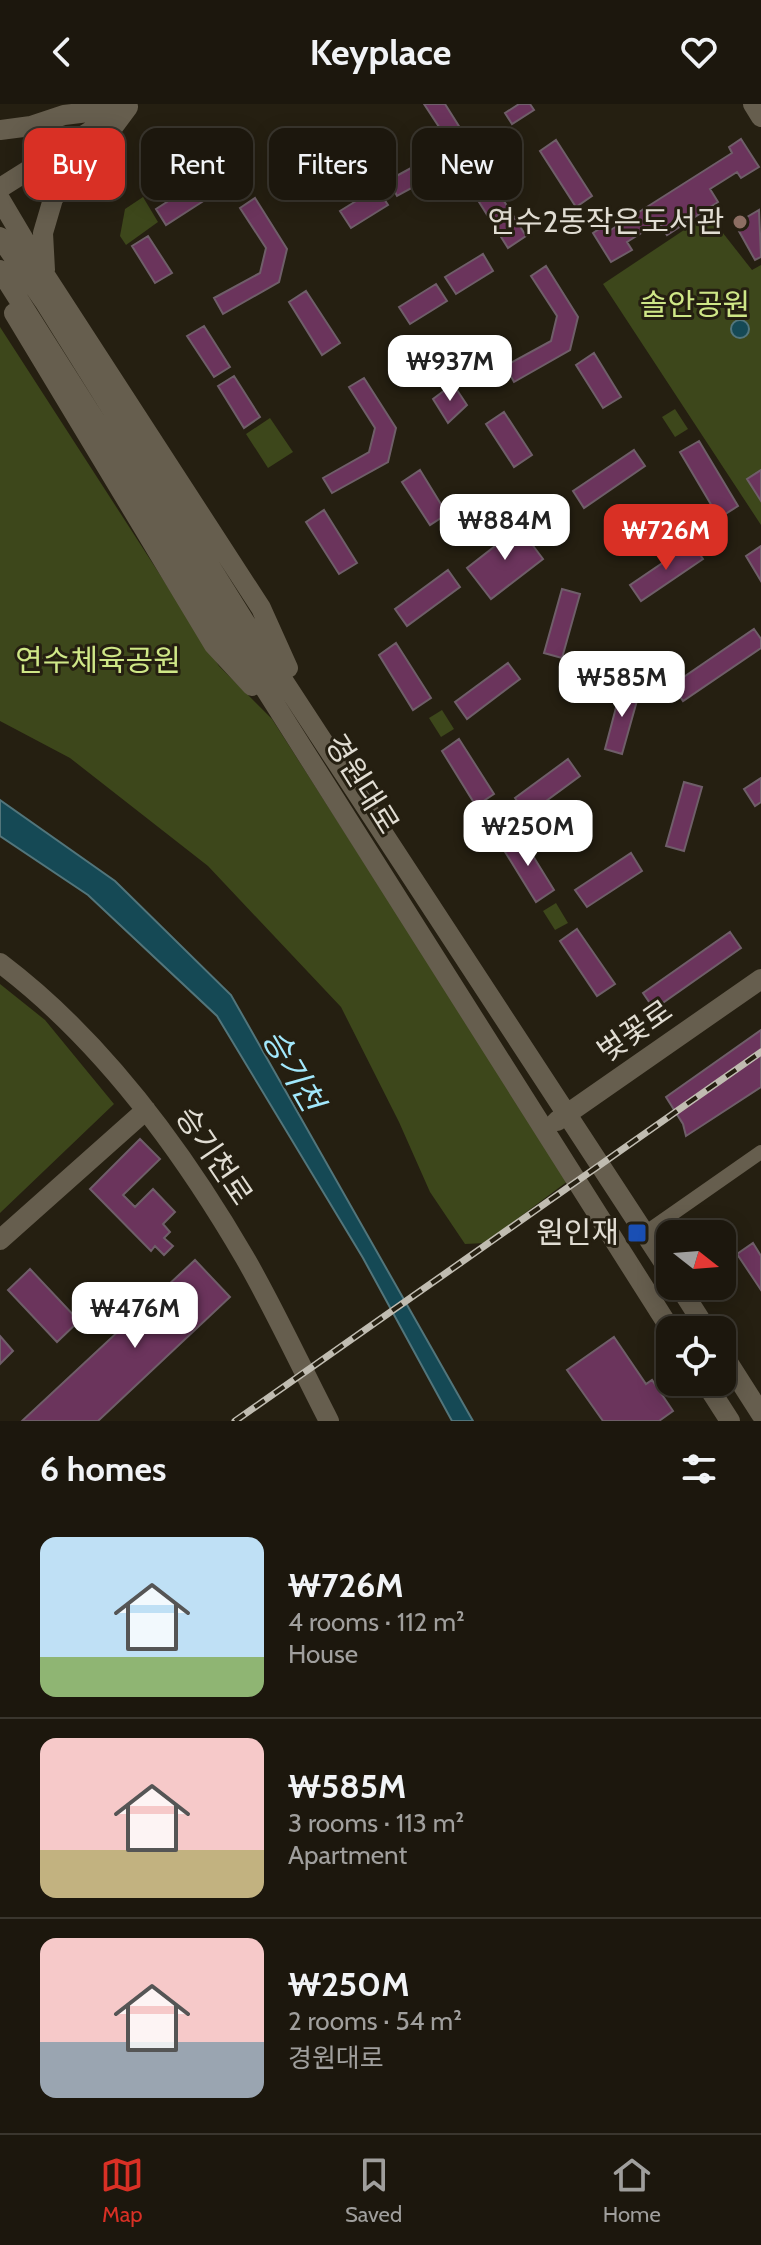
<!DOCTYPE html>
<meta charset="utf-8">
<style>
:root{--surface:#1c170d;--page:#252016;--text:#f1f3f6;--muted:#a09f9d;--line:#3a362e;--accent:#d93025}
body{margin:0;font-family:Cabin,"Noto Sans KR",sans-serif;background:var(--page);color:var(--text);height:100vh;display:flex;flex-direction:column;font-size:30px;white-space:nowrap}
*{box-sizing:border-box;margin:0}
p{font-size:26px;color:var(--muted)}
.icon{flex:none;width:44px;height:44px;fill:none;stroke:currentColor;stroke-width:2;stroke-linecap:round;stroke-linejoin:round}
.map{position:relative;height:1317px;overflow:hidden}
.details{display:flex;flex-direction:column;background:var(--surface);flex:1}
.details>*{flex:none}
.banner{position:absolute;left:24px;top:24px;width:714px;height:72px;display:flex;gap:16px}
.needle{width:52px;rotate:107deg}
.buttons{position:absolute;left:656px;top:1116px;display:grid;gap:16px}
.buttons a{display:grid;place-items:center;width:80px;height:80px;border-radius:16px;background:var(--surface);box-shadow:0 4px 20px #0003,0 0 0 2px var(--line);font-size:40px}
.price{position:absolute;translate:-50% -68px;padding:0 18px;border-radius:16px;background:#fff;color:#222;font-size:26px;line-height:52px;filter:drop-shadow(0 2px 4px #0008)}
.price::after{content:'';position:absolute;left:50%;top:48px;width:24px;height:18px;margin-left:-12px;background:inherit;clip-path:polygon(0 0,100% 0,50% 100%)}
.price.active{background:var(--accent);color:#fff}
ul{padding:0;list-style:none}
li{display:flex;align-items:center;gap:24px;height:200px;padding:0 40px}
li+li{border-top:2px solid var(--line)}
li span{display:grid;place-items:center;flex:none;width:224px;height:160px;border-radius:16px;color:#555}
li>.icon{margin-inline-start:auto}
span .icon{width:96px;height:96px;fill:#fffc;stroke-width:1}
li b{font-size:34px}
h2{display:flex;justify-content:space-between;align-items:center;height:96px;padding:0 40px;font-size:34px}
.chip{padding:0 28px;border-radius:16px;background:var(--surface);box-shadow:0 4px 20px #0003,0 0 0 2px var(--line);font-size:28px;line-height:72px}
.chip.active{background:var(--accent);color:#fff}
header{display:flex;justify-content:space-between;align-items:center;height:104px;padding:0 40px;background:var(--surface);font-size:36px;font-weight:700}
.tabs{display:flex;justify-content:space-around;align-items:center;height:112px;border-top:2px solid var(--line);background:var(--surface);font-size:22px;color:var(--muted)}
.tabs a{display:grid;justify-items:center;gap:4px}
.tabs .active{color:var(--accent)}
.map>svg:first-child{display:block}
.green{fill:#3d471b}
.water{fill:#154955;stroke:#52757b;stroke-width:2}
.building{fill:#6b345c;stroke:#6f5e69;stroke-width:2}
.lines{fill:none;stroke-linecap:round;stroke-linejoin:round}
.street{stroke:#665e4e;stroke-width:14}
.secondary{stroke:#665e4e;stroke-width:20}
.rail-casing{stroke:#c0bcb1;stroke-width:7}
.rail{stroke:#251f11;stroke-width:4;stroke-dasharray:12;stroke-linecap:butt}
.education-dot{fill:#8d6e63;stroke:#251f11;stroke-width:3}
.transit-dot{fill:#1a4fb4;stroke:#251f11;stroke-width:3}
.labels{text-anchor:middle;stroke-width:6;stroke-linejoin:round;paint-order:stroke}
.poi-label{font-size:30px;fill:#e1ddd3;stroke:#251f11;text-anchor:end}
.park-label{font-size:30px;fill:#cfe787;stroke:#251f11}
.street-label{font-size:30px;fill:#e1ddd3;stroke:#251f11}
.water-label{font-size:32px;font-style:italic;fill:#a2e8fc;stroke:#251f11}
</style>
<header><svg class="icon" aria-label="back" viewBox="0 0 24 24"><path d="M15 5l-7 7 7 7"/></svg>Keyplace<svg class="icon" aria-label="heart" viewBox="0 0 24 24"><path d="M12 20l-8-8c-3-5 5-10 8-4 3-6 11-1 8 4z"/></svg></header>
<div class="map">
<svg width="761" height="1317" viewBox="0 0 761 1317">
<rect width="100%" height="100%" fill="#251f11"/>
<path class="green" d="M143,93L158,118L126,141L120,132L125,105Z
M708,110L752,166L761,161V421L603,180Z
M0,223L219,562L272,615L568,1077L485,1139L465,1140L430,1088L399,1018L341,903L208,762L70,654L0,617Z
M675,305L688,325L675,333L662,313Z
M270,314L293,348L268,364L246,330Z
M442,606L454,625L441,633L429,614Z
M498,701L510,721L498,729L485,709Z
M556,799L568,819L555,826L543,807Z
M0,880L45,916L114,1000L0,1109Z"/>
<path class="water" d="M731 225a9 9 0 1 1 18 0a9 9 0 1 1-18 0Z
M0,696L115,777L231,891L473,1317H452L363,1154L217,912L88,791L0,732Z"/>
<path class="building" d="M424,0H445L462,27L454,61L397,92L389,76L435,51L441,26Z
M519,0H530L534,6L512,20L505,9Z
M741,35L759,63L741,74L737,68L710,85L718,98L667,131L659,118L627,138L632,146L611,158L593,129L605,121L609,127L732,49L729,43Z
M556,36L592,92L576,103L540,47Z
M492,78L526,132L508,144L474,90Z
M195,80L205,96L166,121L156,105Z
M377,84L388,101L351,124L340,107Z
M255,94L287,145L279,178L223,210L214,194L260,169L266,144L240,104Z
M759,106L761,153L755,156L735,120Z
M148,132L172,169L155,179L132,142Z
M483,150L493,167L456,190L445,173Z
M546,162L578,213L570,246L514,278L505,262L551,237L557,212L531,172Z
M436,180L447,197L410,220L399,203Z
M306,187L340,239L322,251L289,198Z
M204,222L230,263L214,273L187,232Z
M594,249L621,293L603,304L576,261Z
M234,272L260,313L244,324L218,282Z
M364,274L396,324L388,358L332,389L323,374L369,348L375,324L349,283Z
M453,280L467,301L448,319L433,295Z
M504,308L532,351L514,363L486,320Z
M699,337L738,402L719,414L680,348Z
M634,346L645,362L584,404L573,387Z
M420,366L447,410L430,421L402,378Z
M761,366V397L747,375Z
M324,406L357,459L339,470L306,418Z
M519,423L543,455L491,495L467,464L495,442L489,435L500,427L505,434Z
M692,439L703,455L641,497L630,481Z
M761,442V477L746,452Z
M448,466L460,483L407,522L395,505Z
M562,485L580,490L562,554L544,549Z
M754,525L761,535V544L683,597L672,581Z
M396,539L431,594L413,606L379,551Z
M508,559L520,575L467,615L455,598Z
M622,581L640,586L622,650L605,645Z
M459,635L494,690L476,702L442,647Z
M568,655L580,672L527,711L515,694Z
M761,674V698L755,702L744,685Z
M684,678L702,683L684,747L666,742Z
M520,731L554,786L536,798L502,743Z
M631,749L642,767L587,803L575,786Z
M577,825L615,880L597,892L560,837Z
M730,828L741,844L654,905L643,889Z
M761,926V983L686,1032L683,1020L666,993Z
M140,1035L160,1055L123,1091L135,1103L153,1085L175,1108L163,1120L170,1128L164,1134L173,1142L164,1151L155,1142L151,1147L90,1085Z
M753,1139L761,1152V1186L737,1150Z
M195,1156L230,1193L98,1317H22Z
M30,1165L79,1217L57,1238L8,1186Z
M0,1232L13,1247L0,1260Z
M614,1233L646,1280L652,1276L673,1307L659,1317H603L567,1266Z"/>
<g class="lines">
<path class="street" d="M645,1129L761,1048"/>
<path class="secondary" d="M753,0L761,13
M0,26L31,22L64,11L120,4
M0,84L116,11
M0,95L45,171L261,504L288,564
M0,133L44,197L245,518L670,1168
M0,166L671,1226
M45,166L43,129L53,95L63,80L85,61L128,3
M14,209L214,541L252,582
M0,859C102,936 181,1044 245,1154C275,1206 301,1263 329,1317
M557,1017L761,875
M0,1136L146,1006
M679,1182L707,1226
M722,1249L761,1310
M705,1278L730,1317"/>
<g class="rail-casing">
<path id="rail" d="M235,1317L761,948"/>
</g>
<use href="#rail" class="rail"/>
</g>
<circle class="education-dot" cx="740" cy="118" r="8"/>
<rect class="transit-dot" x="627" y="1119" width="20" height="20" rx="4"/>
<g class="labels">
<g class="poi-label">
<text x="724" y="128">연수2동작은도서관</text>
<text x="619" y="1139">원인재</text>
</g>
<g class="park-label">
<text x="695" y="211">솔안공원</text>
<text x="98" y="567">연수체육공원</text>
</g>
<g class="street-label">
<text transform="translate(362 680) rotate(58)" y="10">경원대로</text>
<text transform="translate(635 927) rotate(-35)" y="10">벚꽃로</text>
<text transform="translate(214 1052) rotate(56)" y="10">승기천로</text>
</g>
<g class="water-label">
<text transform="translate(293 966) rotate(60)" y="11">승기천</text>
</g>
</g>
</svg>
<div class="buttons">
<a><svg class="needle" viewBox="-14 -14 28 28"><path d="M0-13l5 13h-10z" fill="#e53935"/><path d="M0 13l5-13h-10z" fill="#a09f9d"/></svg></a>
<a><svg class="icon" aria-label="locate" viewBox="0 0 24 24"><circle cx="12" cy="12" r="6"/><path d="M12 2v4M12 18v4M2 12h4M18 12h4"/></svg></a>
</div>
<b class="price" style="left:450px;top:299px">₩937M</b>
<b class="price" style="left:505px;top:458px">₩884M</b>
<b class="price active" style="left:666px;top:468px">₩726M</b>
<b class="price" style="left:622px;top:615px">₩585M</b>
<b class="price" style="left:528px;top:764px">₩250M</b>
<b class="price" style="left:135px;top:1246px">₩476M</b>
<div class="banner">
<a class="chip active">Buy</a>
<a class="chip">Rent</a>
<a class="chip">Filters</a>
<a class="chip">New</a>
</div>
</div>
<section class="details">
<h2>6 homes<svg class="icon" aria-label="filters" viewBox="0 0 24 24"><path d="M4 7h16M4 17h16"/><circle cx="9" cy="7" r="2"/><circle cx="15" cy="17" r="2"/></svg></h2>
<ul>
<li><span style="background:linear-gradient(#bfe0f5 75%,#8fb573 0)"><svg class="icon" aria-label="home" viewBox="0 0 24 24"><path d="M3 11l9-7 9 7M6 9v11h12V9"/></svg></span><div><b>₩726M</b><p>4 rooms · 112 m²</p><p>House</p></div></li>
<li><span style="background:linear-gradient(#f6c9c9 70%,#c2b280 0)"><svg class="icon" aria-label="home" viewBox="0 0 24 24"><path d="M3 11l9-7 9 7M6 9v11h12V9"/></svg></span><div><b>₩585M</b><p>3 rooms · 113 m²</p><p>Apartment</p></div></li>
<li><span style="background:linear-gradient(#f6c9c9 65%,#9aa5b1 0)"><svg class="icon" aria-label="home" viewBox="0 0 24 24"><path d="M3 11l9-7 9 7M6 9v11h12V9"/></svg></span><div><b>₩250M</b><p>2 rooms · 54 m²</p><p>경원대로</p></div></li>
</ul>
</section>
<nav class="tabs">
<a class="active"><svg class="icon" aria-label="map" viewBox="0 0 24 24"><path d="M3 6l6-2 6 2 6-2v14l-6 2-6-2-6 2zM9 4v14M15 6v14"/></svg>Map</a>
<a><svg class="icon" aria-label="saved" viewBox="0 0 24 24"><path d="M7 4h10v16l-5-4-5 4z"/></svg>Saved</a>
<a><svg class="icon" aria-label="home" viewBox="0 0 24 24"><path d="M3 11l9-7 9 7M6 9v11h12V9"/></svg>Home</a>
</nav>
